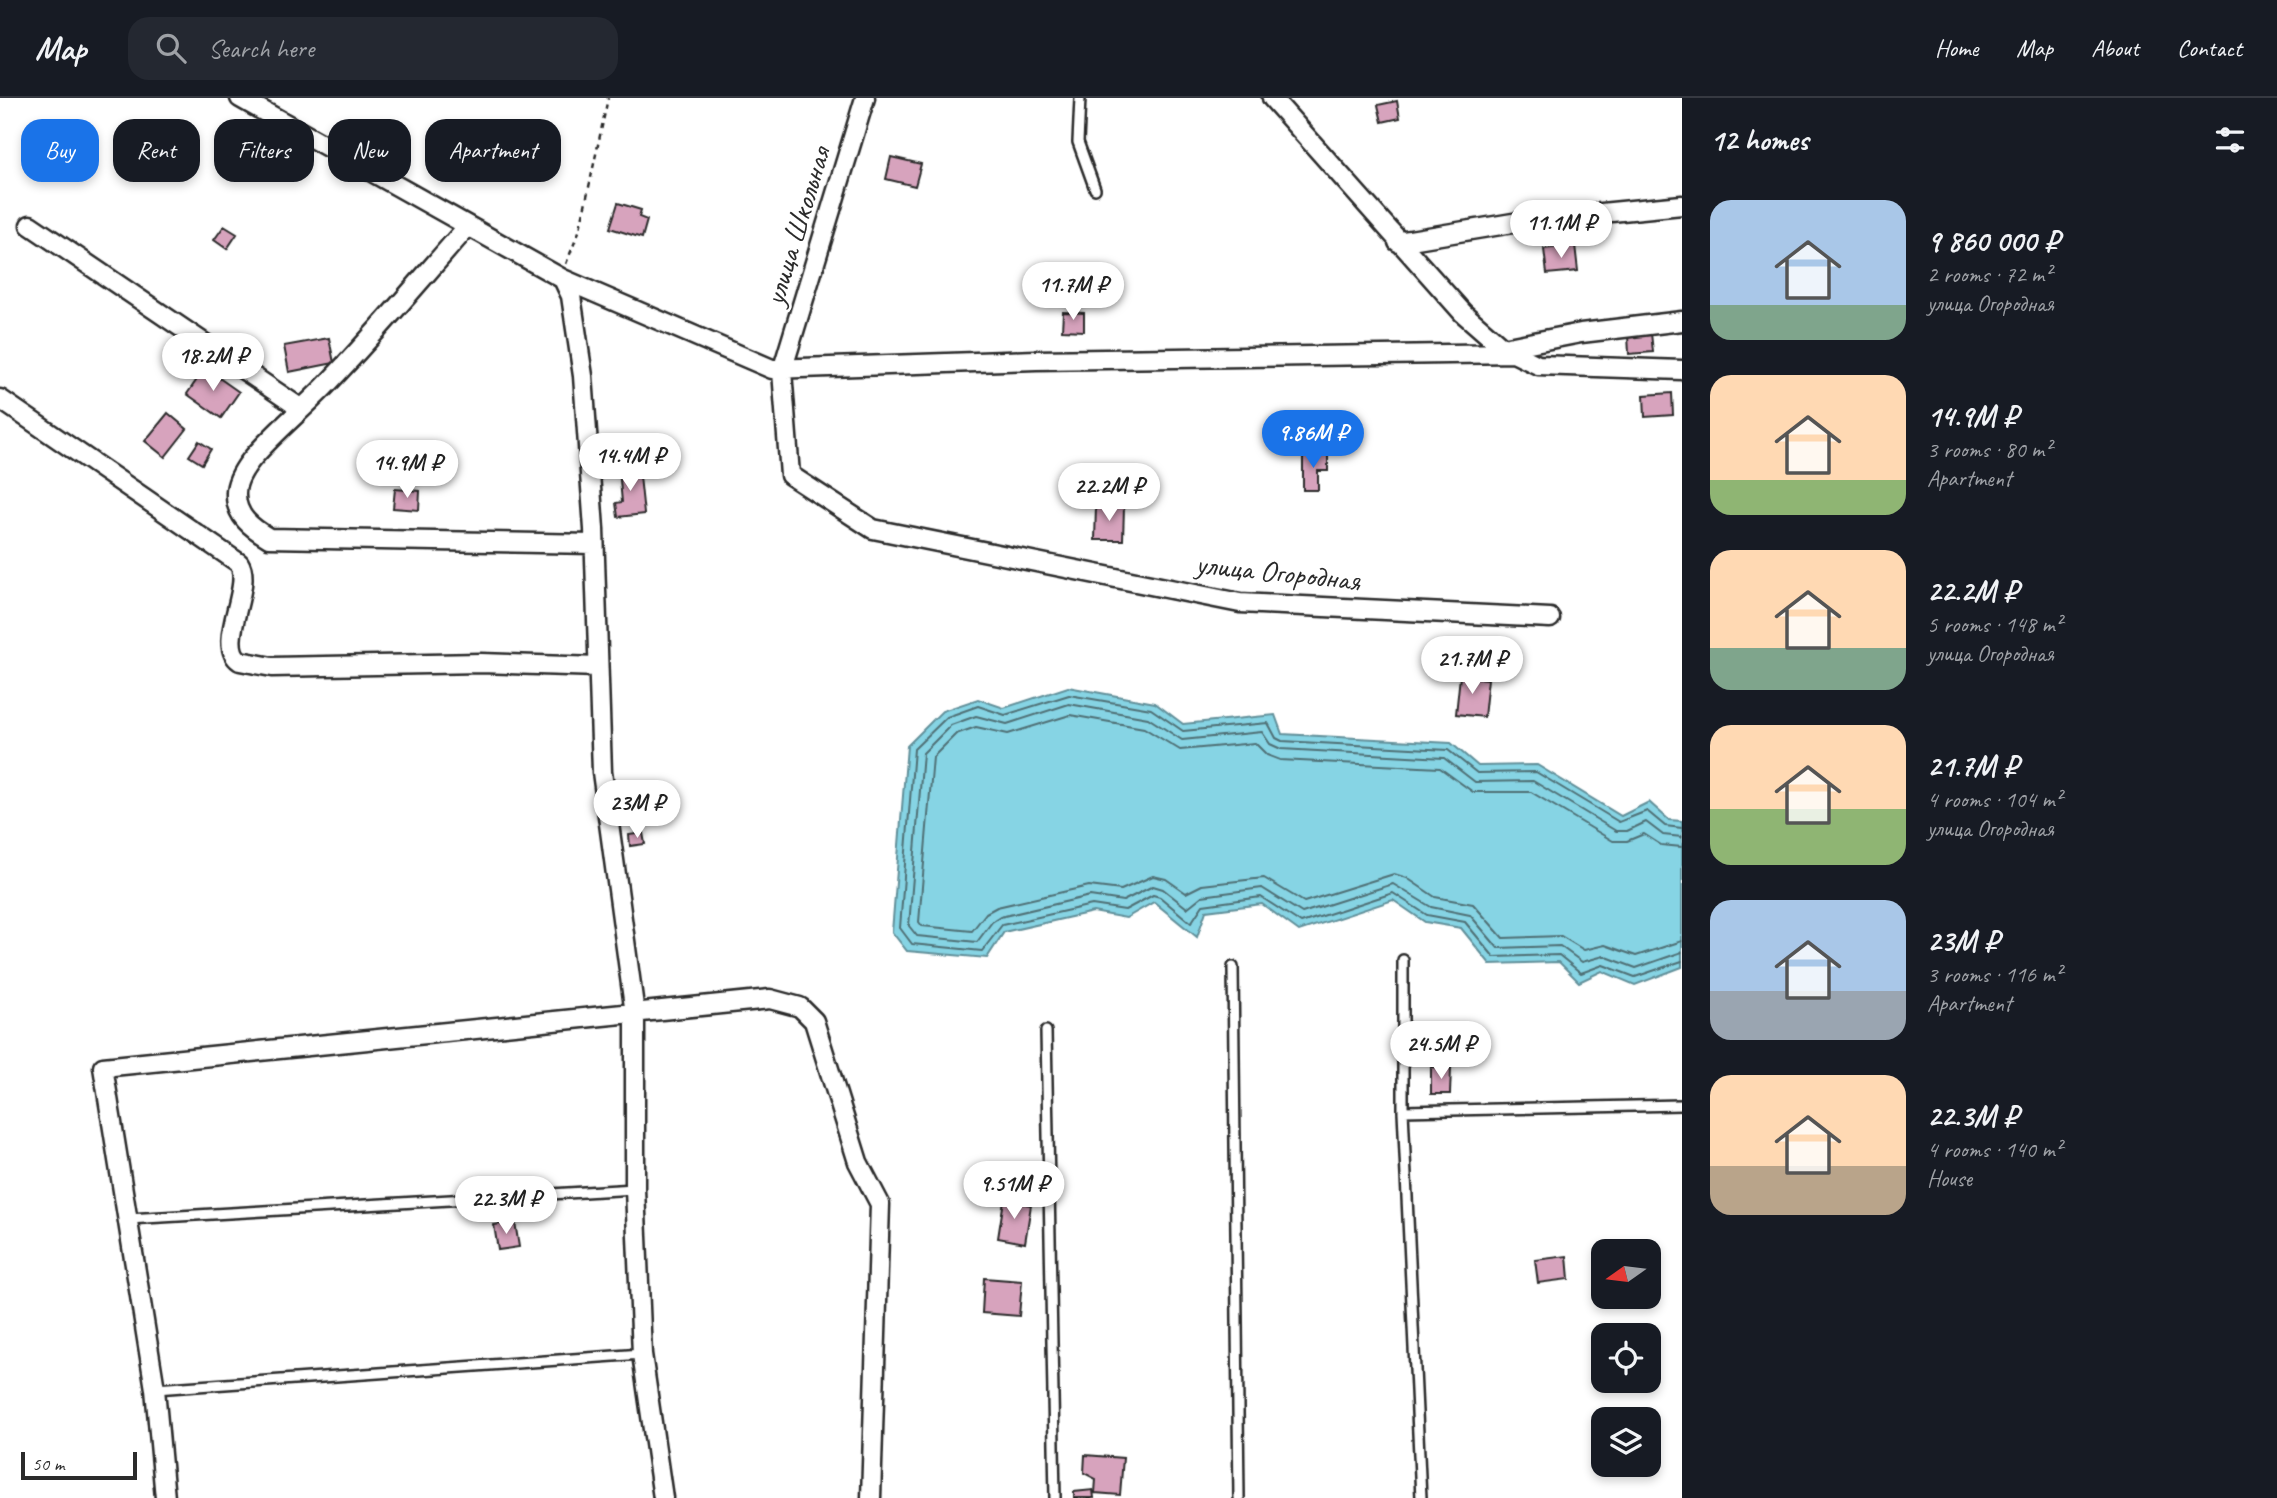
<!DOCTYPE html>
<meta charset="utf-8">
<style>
:root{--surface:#171b24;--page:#242831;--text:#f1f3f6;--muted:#9ea1a6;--line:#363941;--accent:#1a73e8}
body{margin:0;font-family:Caveat,sans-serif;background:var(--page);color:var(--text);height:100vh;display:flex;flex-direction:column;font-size:26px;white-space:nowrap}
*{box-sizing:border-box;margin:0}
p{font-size:23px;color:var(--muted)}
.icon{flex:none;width:38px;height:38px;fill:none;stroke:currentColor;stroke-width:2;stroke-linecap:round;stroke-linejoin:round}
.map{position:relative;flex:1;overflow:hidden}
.drawer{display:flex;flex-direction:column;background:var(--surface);width:595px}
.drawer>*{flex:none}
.guide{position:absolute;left:21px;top:21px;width:665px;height:63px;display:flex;gap:14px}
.needle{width:46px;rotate:256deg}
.controls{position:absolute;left:1591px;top:1141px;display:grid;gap:14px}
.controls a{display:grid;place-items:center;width:70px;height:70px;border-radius:14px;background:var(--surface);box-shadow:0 4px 10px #0003;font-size:35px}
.scale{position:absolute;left:21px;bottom:18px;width:116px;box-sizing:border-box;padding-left:7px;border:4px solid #2b2b2b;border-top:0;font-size:19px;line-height:24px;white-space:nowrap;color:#2b2b2b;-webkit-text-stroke:5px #fff;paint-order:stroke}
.price{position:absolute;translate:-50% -60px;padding:0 16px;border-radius:24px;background:#fff;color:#222;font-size:23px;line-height:46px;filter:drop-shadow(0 2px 4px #0008)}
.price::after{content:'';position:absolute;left:50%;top:42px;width:21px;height:16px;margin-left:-10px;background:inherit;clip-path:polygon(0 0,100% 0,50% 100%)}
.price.current{background:var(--accent);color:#fff}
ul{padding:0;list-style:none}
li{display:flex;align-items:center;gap:21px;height:175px;padding:0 28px}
li span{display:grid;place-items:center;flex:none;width:196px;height:140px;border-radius:21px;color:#555}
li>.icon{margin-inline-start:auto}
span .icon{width:84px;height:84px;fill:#fffc;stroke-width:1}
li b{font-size:30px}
h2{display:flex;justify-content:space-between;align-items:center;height:84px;padding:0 28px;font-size:30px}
.pill{padding:0 24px;border-radius:21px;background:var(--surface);box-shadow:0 4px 10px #0003;font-size:24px;line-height:63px}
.pill.current{background:var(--accent);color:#fff}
header{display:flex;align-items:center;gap:42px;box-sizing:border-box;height:98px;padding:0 35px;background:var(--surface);border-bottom:2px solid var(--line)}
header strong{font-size:33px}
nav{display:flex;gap:38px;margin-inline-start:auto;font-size:24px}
.search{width:490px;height:63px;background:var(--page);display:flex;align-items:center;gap:18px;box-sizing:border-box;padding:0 24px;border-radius:21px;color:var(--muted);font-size:26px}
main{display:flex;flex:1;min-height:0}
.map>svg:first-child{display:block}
.water{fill:#86d4e4;stroke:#62909a;stroke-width:2}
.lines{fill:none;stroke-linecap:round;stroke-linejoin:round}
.shore{stroke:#4f6f75;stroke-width:2}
.building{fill:#d7a3bd;stroke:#2b2b2b;stroke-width:2}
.lane-casing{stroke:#2b2b2b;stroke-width:14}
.street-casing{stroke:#2b2b2b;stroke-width:23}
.path{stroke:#2b2b2b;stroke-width:2.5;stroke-dasharray:5 5;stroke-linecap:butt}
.lane{stroke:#fff;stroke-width:9}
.street{stroke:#fff;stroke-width:18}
.labels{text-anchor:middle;stroke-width:5;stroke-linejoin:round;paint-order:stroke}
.street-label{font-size:30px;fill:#2b2b2b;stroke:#fff}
</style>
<header>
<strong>Map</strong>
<div class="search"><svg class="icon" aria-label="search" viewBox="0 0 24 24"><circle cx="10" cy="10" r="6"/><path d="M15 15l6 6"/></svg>Search here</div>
<nav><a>Home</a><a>Map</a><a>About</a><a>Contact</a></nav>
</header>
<main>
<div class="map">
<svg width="1682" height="1400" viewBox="0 0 1682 1400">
<rect width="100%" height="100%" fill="#fff"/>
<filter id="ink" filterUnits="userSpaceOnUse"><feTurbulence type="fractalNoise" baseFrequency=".0143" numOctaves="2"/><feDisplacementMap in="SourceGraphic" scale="14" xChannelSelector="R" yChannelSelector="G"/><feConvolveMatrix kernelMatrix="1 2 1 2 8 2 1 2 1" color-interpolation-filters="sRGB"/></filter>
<g filter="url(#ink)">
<path class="water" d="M1068,589L1155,605L1183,626L1275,617L1282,636L1451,645L1478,668L1537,667L1621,718L1649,704L1669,722L1682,723V869L1635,887L1602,873L1579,884L1559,864L1490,866L1461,830L1425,824L1393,802L1299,833L1262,806L1206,813L1197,839L1154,804L1126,820L1093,814L1004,834L987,860L907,853L892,834L907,648L942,613L978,601L1004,610Z"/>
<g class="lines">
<path class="shore" d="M1682,730L1665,728L1647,713L1619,724L1536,674L1477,675L1448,652L1282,643L1276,640L1268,625L1183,633L1151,611L1069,597L1005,617L978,608L947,619L914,651L900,830L912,846L982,853L1002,827L1092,807L1125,812L1153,797L1160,799L1191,825L1203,807L1261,799L1301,825L1393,795L1427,817L1465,824L1494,859L1559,857L1581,875L1603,867L1635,879L1682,863
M1682,739L1663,737L1646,724L1627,733H1616L1533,683L1475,684L1444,660L1281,651L1270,646L1262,634L1182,642L1148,620L1069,606L1007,626L976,618L951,627L923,655L909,828L917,838L977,844L992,824L1000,819L1090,798L1123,803L1153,788L1163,791L1187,810L1202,798L1262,790L1302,815L1393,786L1431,809L1470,817L1498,850L1560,848L1582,864L1604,858L1636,870L1682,854
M1682,749L1661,747L1644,736L1627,743H1613L1531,694H1473L1440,670L1280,662L1267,657L1255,645L1180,652L1144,630L1070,617L1008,636L976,629L956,636L933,659L919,824L922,828L972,833L986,815L997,809L1089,788L1121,792L1153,778L1166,781L1186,795L1202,787L1264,780L1304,804L1394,776L1407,780L1435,799L1473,806L1503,840L1561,838L1584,852L1605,847L1636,858L1682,843"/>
</g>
<path class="building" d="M1397,3L1400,20L1382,24L1378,7Z
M891,59L921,66L915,88L886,81Z
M618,105L641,112L639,119L647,122L642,140L610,130Z
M224,128L237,136L227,151L214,142Z
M1575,147L1578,173L1547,176L1544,151Z
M1063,214L1084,215V233L1062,232Z
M1651,235L1653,254L1629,256L1628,237Z
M329,240L334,265L289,274L284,248Z
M205,270L239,294L221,320L187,296Z
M1672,295L1673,317L1645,319L1644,297Z
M168,315L187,331L165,359L145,343Z
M199,343L211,351L202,366L189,358Z
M1303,356H1328V373H1318V392H1303Z
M639,369L644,416L618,419L616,405L622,404L619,371Z
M395,391L420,393L419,412L393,410Z
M1096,408L1124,409L1123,442H1095Z
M1460,578L1488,581L1484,619L1456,616Z
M643,735L645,746L630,748L629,737Z
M1431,969L1451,970L1450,996H1431Z
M1004,1102L1031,1107L1025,1145L998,1140Z
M515,1124L519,1149L498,1152L494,1127Z
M1567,1158L1569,1181L1538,1185L1535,1162Z
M984,1180L1022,1183L1019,1218L982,1215Z
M1085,1357L1123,1360L1120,1397L1095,1395L1096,1381L1084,1375Z
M1093,1392L1094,1400H1074V1394Z"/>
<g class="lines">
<g class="lane-casing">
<path id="lane" d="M1080,0L1078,44L1095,91
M1403,862V1013L1421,1400
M1233,869L1239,1400
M1046,933L1055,1400
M1403,1013L1682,1007
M128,1121L635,1091
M155,1291L642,1256"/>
</g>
<g class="street-casing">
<path id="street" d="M240,0L563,181L772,271L1036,262L1517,255
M865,0L782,273L790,377L873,431L1240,505L1550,520
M1272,0L1463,215L1503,250L1538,267L1682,272
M30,127L300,310
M468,128C422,180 378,233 330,283C305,310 275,333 251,362C244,371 236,383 236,395C235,418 252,430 269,440L593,446
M1398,144L1531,122L1682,107
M563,181L571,198L583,278L594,431L602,674L635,916V1091L642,1256L663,1400
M1503,250L1581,235L1682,223
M0,301L239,465C254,488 215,546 240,563L272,569L481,565L598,569
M165,1400L155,1291L103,969L770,901L800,909L814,923L858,1064L880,1106L871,1400"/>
</g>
<path class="path" d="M566,166L580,131L608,0"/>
<use href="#lane" class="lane"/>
<use href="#street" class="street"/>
</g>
</g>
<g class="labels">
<g class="street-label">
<text transform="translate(797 128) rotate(-73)" y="10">улица Школьная</text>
<text transform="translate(1278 474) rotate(6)" y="10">улица Огородная</text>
</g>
</g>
</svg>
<div class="controls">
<a><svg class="needle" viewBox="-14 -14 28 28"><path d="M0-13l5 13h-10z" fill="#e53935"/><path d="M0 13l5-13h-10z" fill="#9ea1a6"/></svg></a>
<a><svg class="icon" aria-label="locate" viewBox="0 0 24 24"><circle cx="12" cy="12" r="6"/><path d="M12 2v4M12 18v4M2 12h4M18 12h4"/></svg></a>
<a><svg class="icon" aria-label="layers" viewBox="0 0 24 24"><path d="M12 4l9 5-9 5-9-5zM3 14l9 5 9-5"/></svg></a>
</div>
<div class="scale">50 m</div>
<b class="price" style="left:1561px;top:162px">11.1M ₽</b>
<b class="price" style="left:1073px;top:224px">11.7M ₽</b>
<b class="price" style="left:213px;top:295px">18.2M ₽</b>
<b class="price current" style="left:1313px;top:372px">9.86M ₽</b>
<b class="price" style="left:630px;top:395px">14.4M ₽</b>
<b class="price" style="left:407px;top:402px">14.9M ₽</b>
<b class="price" style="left:1109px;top:425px">22.2M ₽</b>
<b class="price" style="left:1472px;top:598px">21.7M ₽</b>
<b class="price" style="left:637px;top:742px">23M ₽</b>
<b class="price" style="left:1441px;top:983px">24.5M ₽</b>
<b class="price" style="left:1014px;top:1123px">9.51M ₽</b>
<b class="price" style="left:506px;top:1138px">22.3M ₽</b>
<div class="guide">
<a class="pill current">Buy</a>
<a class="pill">Rent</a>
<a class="pill">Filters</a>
<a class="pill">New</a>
<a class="pill">Apartment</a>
</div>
</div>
<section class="drawer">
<h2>12 homes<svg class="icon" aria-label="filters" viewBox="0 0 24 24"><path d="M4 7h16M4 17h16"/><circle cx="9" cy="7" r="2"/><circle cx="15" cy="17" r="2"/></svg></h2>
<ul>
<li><span style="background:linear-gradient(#a9c7e8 75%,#7fa58c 0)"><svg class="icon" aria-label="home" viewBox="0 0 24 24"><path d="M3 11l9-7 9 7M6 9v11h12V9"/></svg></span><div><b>9 860 000 ₽</b><p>2 rooms · 72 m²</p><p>улица Огородная</p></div></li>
<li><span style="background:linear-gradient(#ffd9b3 75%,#8fb573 0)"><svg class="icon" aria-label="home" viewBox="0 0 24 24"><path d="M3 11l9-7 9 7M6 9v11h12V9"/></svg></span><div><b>14.9M ₽</b><p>3 rooms · 80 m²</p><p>Apartment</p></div></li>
<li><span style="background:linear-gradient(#ffd9b3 70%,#7fa58c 0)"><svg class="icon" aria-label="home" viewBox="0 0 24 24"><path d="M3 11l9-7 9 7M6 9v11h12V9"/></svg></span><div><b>22.2M ₽</b><p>5 rooms · 148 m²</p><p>улица Огородная</p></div></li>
<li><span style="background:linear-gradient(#ffd9b3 60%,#8fb573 0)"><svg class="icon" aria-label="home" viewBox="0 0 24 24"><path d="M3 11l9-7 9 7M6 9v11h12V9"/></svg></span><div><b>21.7M ₽</b><p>4 rooms · 104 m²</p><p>улица Огородная</p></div></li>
<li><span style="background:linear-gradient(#a9c7e8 65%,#9aa5b1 0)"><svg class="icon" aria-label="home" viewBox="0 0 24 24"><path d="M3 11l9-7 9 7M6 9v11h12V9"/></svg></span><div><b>23M ₽</b><p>3 rooms · 116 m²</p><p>Apartment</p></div></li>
<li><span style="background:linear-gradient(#ffd9b3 65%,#b9a48a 0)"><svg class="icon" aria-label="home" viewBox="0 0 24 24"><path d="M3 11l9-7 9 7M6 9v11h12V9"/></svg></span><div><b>22.3M ₽</b><p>4 rooms · 140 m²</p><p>House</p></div></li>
</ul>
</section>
</main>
